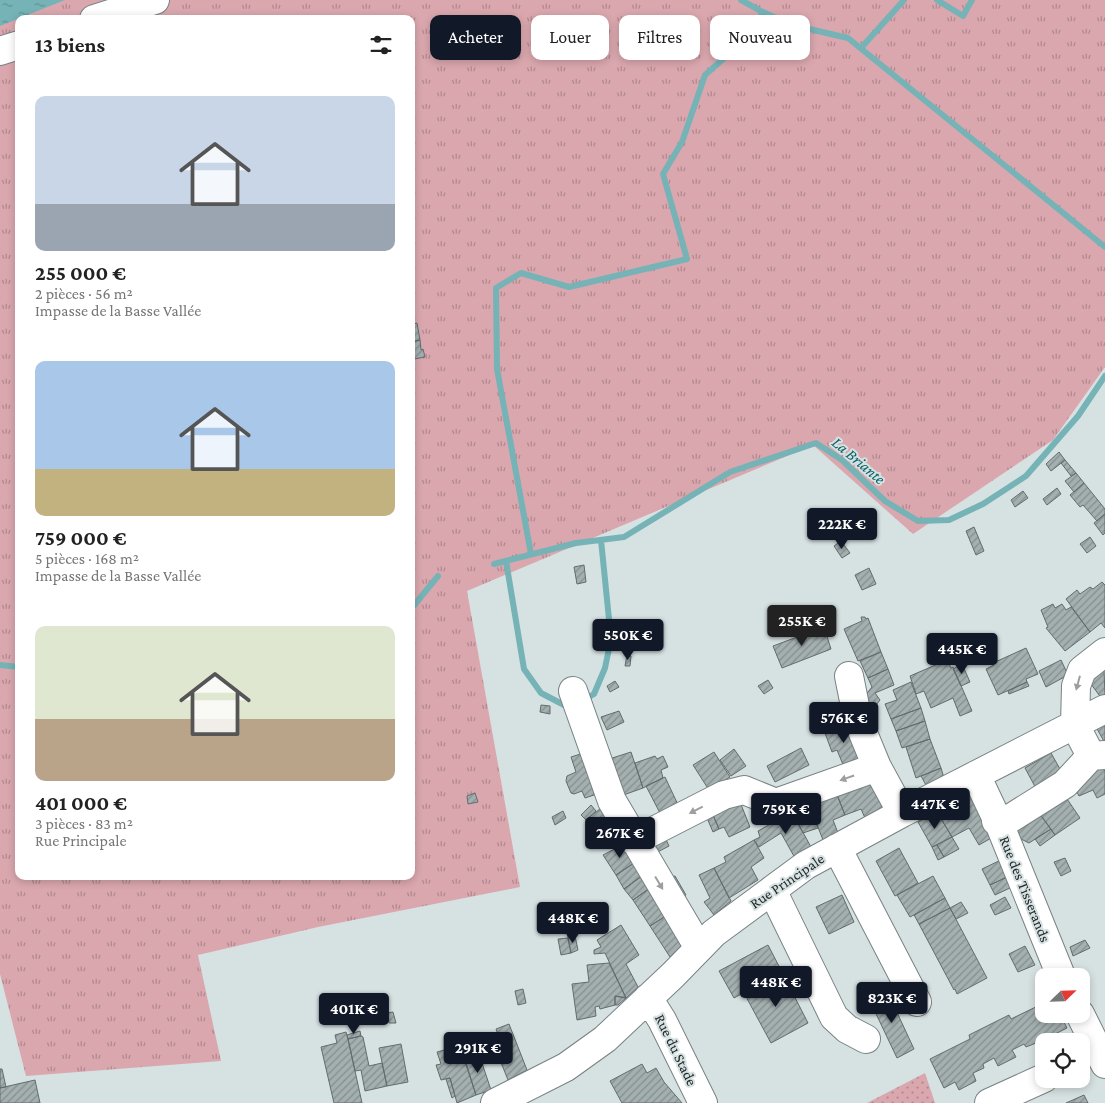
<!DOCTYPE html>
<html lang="fr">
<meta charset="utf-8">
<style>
:root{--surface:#fff;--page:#f6f6f6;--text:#222;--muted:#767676;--accent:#111827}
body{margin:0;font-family:"Crimson Pro",serif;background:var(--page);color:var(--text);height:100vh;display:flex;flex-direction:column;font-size:19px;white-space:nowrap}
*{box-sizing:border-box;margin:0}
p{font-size:16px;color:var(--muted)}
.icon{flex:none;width:28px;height:28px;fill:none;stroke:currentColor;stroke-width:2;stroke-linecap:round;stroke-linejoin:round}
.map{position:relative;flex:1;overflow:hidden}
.side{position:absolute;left:15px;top:15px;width:400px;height:865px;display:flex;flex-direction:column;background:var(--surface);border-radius:10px;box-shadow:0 2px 8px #0003}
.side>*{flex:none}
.top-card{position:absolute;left:430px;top:15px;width:475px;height:45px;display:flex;gap:10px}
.needle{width:32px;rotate:67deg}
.controls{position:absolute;left:1035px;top:968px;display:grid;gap:10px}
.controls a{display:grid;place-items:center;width:55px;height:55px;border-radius:10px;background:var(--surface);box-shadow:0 2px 8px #0003;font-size:25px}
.price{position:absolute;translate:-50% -42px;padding:0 11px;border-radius:5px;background:var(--accent);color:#fff;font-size:16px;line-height:32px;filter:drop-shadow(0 1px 2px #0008)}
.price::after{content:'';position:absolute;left:50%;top:30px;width:15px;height:11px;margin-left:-8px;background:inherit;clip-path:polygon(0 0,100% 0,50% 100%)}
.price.active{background:#222;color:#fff}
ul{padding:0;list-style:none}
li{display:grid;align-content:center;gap:10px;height:265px;padding:0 20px}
li span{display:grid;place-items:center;height:155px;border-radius:10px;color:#555}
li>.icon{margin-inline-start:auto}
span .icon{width:90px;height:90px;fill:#fffc;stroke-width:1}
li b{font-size:21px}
h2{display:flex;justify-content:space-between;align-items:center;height:60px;padding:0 20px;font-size:21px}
.tag{padding:0 18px;border-radius:10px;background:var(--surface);box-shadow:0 2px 8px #0003;font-size:18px;line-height:45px}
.tag.active{background:var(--accent);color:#fff}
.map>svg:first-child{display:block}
.grass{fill:url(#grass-tufts);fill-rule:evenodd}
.park{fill:url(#park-dots)}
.water{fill:url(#water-ripples)}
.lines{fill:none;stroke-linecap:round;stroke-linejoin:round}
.stream{stroke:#75b3b7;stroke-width:6}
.building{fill:url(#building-hatch);stroke:#626c6d}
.minor-casing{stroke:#788283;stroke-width:30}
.minor{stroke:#fff;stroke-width:28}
.oneway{fill:#9c9e9f}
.labels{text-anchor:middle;stroke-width:4;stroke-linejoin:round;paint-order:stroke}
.street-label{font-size:15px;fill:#242829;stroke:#d6e1e2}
.water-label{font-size:16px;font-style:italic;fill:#066166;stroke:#d6e1e2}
</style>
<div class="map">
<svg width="1105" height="1103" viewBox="0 0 1105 1103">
<defs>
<pattern id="grass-tufts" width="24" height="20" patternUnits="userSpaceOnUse" patternTransform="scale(1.25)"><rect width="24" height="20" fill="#daa7ae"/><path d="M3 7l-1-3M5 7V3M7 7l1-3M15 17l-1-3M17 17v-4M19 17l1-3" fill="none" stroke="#b1888e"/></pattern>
<pattern id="park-dots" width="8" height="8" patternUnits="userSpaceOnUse" patternTransform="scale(1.25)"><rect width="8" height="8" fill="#daa7ae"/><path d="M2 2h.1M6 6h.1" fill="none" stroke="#b1888e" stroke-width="1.8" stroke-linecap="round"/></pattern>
<pattern id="water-ripples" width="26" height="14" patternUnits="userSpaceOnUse" patternTransform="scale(1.25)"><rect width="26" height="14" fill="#75b3b7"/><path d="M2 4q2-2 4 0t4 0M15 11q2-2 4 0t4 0" fill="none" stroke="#609295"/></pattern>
<pattern id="building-hatch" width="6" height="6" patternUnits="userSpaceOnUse" patternTransform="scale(1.25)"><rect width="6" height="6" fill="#a4afb0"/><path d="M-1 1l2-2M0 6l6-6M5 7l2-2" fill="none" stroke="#858e8f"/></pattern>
</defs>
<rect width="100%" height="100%" fill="#d6e1e2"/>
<path class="grass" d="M0,0H1105V367L1053,440L913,534L813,445L467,591L520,887L318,927L198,955L221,1061L26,1076L0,974ZM19,19H411V876H19Z"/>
<path class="park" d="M925,1073L935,1103H867Z"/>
<path class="water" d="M0,0H65L0,26Z"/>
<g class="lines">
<path class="stream" d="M937,0L963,16L972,0
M763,12L792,25L848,38L1105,247
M861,48L904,0
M531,554L497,369L496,288L521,273L569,287L687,259L663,174L682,142L705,75L748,37L763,12L741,0
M506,561L524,669L541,693L564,705L570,704
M494,564L576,543L624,537L730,472L816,443L842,460L885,501L918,521L949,520L983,504L1026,476L1078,416L1105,376
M411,609L438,576
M0,665L19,667
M582,701L594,694L605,668L611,639L601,540"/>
</g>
<path class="building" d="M417,323L420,340L412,342L411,325Z
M420,340L421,350L423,349L425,357L414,359L412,342Z
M1059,452L1065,460L1051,471L1046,464Z
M1065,460L1076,473L1071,476L1061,463Z
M1076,473L1084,483L1074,492L1065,481Z
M1084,483L1105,509V514L1097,521L1083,505L1080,507L1070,495Z
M1057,488L1061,494L1047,505L1043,499Z
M1023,491L1028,498L1015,507L1011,500Z
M1105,514V533L1103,535L1094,523Z
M974,527L984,551L976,555L966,531Z
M1090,537L1096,546L1087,553L1080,544Z
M841,541L850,553L842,558L834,546Z
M584,565L586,582L577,584L574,567Z
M869,568L876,584L862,590L855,575Z
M1102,582L1105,585V628L1101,623L1090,632L1066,599L1077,590L1080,594L1090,587L1093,589Z
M1053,604L1055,608L1062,604L1066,610L1071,607L1090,632L1065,651L1046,628L1048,627L1041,610Z
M861,617H865L866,619L868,618L881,652L858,661L844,629L862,621Z
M824,627L831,649L782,668L773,646Z
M1026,648L1038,674L1026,679L1027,682L998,695L986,669L994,665L993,663Z
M881,652L888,669L868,678L860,661Z
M627,655L631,656L630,666H625Z
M947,660L951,668L953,667L972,711L960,716L953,698L931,708L924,691L916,694L910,676Z
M1061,660L1068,675L1046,687L1039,671Z
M962,664L970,682L961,686L953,669Z
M1104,668L1105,697L1102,699L1088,680Z
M888,669L894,685L875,693L880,700L869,714L858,704L872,687L868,678Z
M768,680L773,688L764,694L758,686Z
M615,681L619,687L610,692L607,686Z
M911,682L921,708L891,719L885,704L897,700L893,690Z
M1027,682L1029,686L1009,694L1008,691Z
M541,705L550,706V714L540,712Z
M921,708L925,721L896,731L891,719Z
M619,711L624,722L607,730L601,717Z
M925,721L930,739L902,748L896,731Z
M850,723L861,760L844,767L837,750L832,752L825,733Z
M1105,723V743L1096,727Z
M930,739L941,768L916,778L906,747Z
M801,748L809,765L775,782L767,766Z
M734,749L746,766L731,776L720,760Z
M590,751L603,792L585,798L582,791L574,794L571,793L566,781L567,776L576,772L571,757Z
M631,752L643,788L615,798L603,761Z
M714,752L730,777L709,790L693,765Z
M1051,753L1065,778L1039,794L1025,768Z
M655,756L657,759L663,756L668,767L661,770L663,778L643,788L635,763Z
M1102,766L1105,771V794L1097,798L1093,790L1079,796L1071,781Z
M941,768L944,778L927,787L921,776Z
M665,777L680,809L661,815L646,786Z
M873,779L887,807L865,818L861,809L845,815L836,792Z
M976,791L1000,833L979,845L969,828L952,837L937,812Z
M836,792L845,815L833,820L838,833L823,840L807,799Z
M475,793L478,802L468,804L467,796Z
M1065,796L1080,818L1055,835L1039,813Z
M738,797L750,827L729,837L724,827L719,829L710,808Z
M807,799L818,828L803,833L788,806Z
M591,805L596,811L586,820L581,815Z
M601,808L624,840L610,845L603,834L586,820Z
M710,808L719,829L713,832L704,811Z
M563,811L566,818L555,825L552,817Z
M792,812L812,849L795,858L781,833L759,847L754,840L760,837L758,831Z
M937,812L952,837L932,847L918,822Z
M1039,813L1051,829L1029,843L1021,839L1015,830Z
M1051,829L1055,835L1040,846L1035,839Z
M662,831L669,846L652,855L644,841Z
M952,837L959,849L944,857L937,845Z
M754,840L764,858L751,867L758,880L729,898L714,868L726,862L724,857Z
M626,843L637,861L616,875L603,855Z
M937,845L944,857L938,860L932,847Z
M899,848L918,883L895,896L876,861Z
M1065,858L1071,871L1061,876L1054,862Z
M1003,859L1007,877L990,885L982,869Z
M637,861L646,873L624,889L616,875Z
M714,868L731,901L714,915L704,902L710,898L699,875Z
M646,873L653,886L633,900L624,889Z
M675,876L686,895L679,899L665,878Z
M933,876L945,898L910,917L897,895Z
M1007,877L1012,887L995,895L990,885Z
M653,886L669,914L650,926L633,900Z
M842,895L854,922L829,934L816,907Z
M1005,897L1011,908L995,915L990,905Z
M945,898L950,908L919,924L914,915Z
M961,902L968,913L956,919L950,908Z
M950,908L987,978L957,994L955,989L954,990L919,924Z
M669,914L685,943L670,957L650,926Z
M572,925L574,936L568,938L566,927Z
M621,925L639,955L626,964L638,987L626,998L605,953L594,954V950L601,947L597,940Z
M574,936H575L578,950L571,953L568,938Z
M568,938L571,953L561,955L558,939Z
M1085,940L1090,948L1073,956L1070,947Z
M768,945L782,972L734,998L719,971Z
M1025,946L1035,965L1018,972L1009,954Z
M609,963L626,998L615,996V1005L600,1009L599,1006L595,1007L596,1016L577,1020L572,984L589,982L587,965Z
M782,972L808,1023L771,1043L744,993Z
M884,985L887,991L878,995L876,989Z
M523,989L526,1003L518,1005L515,991Z
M887,991L914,1049L897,1058L869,999Z
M615,996L626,998L618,1005H615Z
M1044,1003V1014H1060L1067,1028L1055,1034L1058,1040L1044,1041V1048L1040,1050L1036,1043L1026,1047L1024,1044L1012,1050L1016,1057L998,1066L994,1058L983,1064L984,1068L973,1073L976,1081L959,1090L955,1082L944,1088L930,1059L970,1039L969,1035L1009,1015L1011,1019Z
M393,1012L396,1023H389L387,1013Z
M509,1024L527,1070L508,1080L492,1040L499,1037L496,1029Z
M360,1031L361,1036L348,1039L347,1035Z
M346,1032L348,1039L362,1103H334L321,1047L337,1043L335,1035Z
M361,1036L363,1037L369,1066L382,1063L387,1086L365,1091L361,1070L355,1071L348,1039Z
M460,1043L476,1095L457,1103L450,1078L441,1080L436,1065L441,1064L437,1052L448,1049V1046Z
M401,1044L408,1082L387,1086L379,1048Z
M479,1054L491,1090L476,1095L464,1059Z
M642,1064L647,1073L656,1068L664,1082L682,1103H622L610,1081Z
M0,1069H2L6,1087L0,1088Z
M450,1078L455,1096L452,1098L446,1079Z
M35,1080L40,1103H0V1088Z
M1084,1095L1088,1103H1066Z"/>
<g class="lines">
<g class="minor-casing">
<path id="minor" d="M94,19L155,0
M0,51L19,45
M1105,652L1082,670L1076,686L1075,725L1091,756L1105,755
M849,676L858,721L877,767
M573,691L612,801L699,948
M976,775L1001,828L1061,976
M996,821L1011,818L1065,784L1091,756
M634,841L724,795L744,790L776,803L877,767L902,813
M837,848L917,1002
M772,890L834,1017L847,1029L866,1039
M648,998L662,1020L703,1103
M1080,1014L1105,1064
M495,1103L566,1067L605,1039L673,975L714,933L806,865L902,813L1105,709
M989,1103L1044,1078"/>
</g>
<use href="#minor" class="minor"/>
</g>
<defs><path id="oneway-solid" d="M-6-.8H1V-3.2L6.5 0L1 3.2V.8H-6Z" transform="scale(1.25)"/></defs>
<g class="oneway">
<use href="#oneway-solid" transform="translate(1078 683) rotate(105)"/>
<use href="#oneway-solid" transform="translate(847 778) rotate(161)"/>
<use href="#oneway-solid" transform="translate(696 810) rotate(153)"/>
<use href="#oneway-solid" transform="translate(659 883) rotate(59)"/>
</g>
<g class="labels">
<g class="street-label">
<text transform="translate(787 881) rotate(-34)" y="5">Rue Principale</text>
<text transform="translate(1025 889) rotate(68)" y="5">Rue des Tisserands</text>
<text transform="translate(676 1050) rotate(64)" y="5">Rue du Stade</text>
</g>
<g class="water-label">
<text transform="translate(859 460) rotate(40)" y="6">La Briante</text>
</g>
</g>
</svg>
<div class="controls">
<a><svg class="needle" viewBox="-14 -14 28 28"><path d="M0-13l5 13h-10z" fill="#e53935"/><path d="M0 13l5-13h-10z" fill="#767676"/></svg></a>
<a><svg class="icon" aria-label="locate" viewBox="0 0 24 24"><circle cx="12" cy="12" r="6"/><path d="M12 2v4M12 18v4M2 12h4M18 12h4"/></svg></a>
</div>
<b class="price" style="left:842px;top:550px">222K €</b>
<b class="price active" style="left:802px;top:647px">255K €</b>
<b class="price" style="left:628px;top:661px">550K €</b>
<b class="price" style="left:962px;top:675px">445K €</b>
<b class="price" style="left:844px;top:744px">576K €</b>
<b class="price" style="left:935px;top:830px">447K €</b>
<b class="price" style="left:786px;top:835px">759K €</b>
<b class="price" style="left:620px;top:859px">267K €</b>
<b class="price" style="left:573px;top:944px">448K €</b>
<b class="price" style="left:776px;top:1008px">448K €</b>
<b class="price" style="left:892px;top:1024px">823K €</b>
<b class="price" style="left:354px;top:1035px">401K €</b>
<b class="price" style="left:478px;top:1074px">291K €</b>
<div class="top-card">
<a class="tag active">Acheter</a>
<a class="tag">Louer</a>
<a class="tag">Filtres</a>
<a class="tag">Nouveau</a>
</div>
<section class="side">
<h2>13 biens<svg class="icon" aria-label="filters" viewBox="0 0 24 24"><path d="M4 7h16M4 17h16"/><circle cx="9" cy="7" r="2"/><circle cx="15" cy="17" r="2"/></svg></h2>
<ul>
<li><span style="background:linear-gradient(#c9d6e8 70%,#9aa5b1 0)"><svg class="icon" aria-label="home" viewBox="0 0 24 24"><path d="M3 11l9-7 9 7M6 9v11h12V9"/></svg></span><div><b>255 000 €</b><p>2 pièces · 56 m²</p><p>Impasse de la Basse Vallée</p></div></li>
<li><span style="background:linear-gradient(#a9c7e8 70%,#c2b280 0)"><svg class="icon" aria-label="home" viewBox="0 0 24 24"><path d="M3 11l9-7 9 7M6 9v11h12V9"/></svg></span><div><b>759 000 €</b><p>5 pièces · 168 m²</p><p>Impasse de la Basse Vallée</p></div></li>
<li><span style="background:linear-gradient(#dfe7d0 60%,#b9a48a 0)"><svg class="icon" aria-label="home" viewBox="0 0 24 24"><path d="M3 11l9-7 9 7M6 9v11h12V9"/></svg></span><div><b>401 000 €</b><p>3 pièces · 83 m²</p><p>Rue Principale</p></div></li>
</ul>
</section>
</div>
